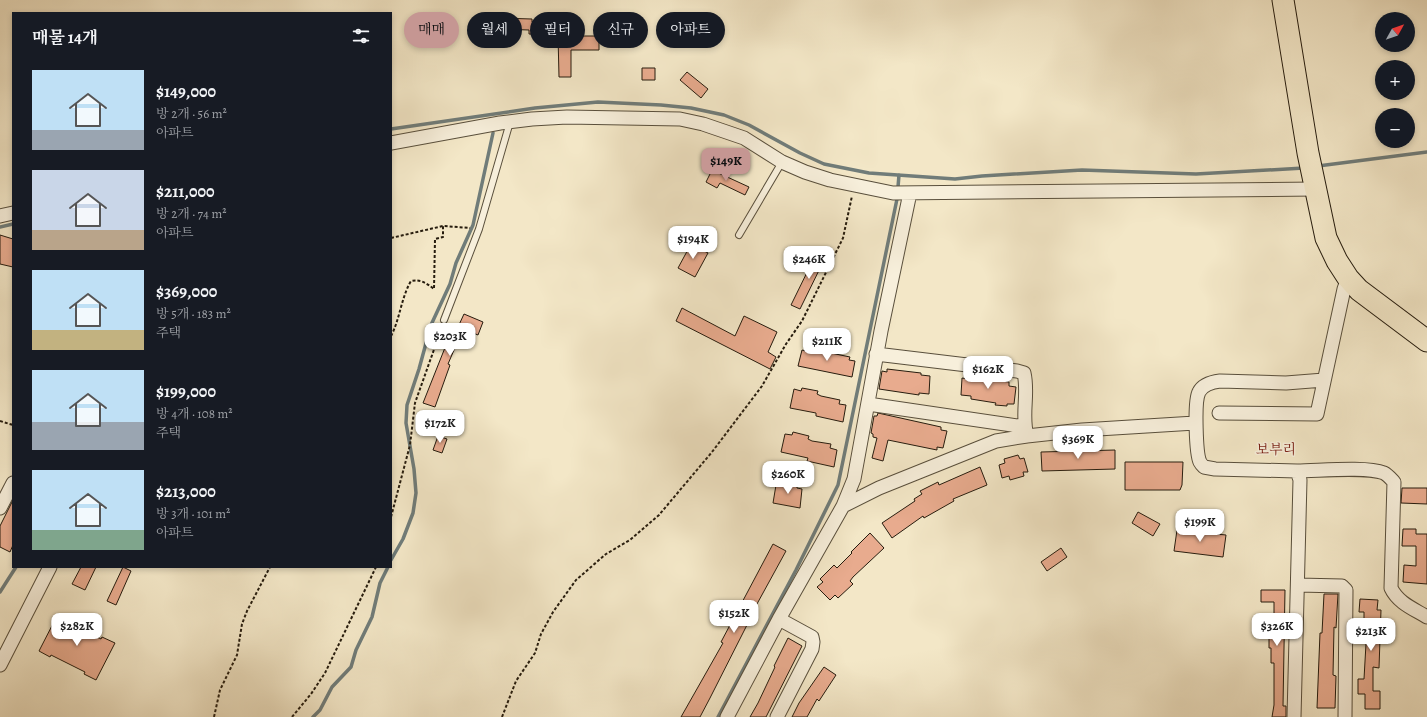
<!DOCTYPE html>
<html lang="ko">
<meta charset="utf-8">
<style>
:root{--surface:#171b24;--page:#242831;--text:#f1f3f6;--muted:#9ea1a6;--accent:#c59692}
body{margin:0;font-family:Alegreya,"Noto Serif KR",serif;background:var(--page);color:var(--text);height:100vh;display:flex;flex-direction:column;font-size:15px;white-space:nowrap}
*{box-sizing:border-box;margin:0}
p{font-size:13px;color:var(--muted)}
.icon{flex:none;width:22px;height:22px;fill:none;stroke:currentColor;stroke-width:2;stroke-linecap:round;stroke-linejoin:round}
.map{position:relative;flex:1;overflow:hidden}
.drawer{position:absolute;left:12px;top:12px;width:380px;height:556px;display:flex;flex-direction:column;background:var(--surface);border-radius:0px;box-shadow:0 2px 6px #0003}
.drawer>*{flex:none}
.top-card{position:absolute;left:404px;top:12px;width:380px;height:36px;display:flex;gap:8px}
.needle{width:26px;rotate:50deg}
.controls{position:absolute;left:1375px;top:12px;display:grid;gap:8px}
.controls a{display:grid;place-items:center;width:40px;height:40px;border-radius:50%;background:var(--surface);box-shadow:0 2px 6px #0003;font-size:20px}
.price{position:absolute;translate:-50% -34px;padding:0 9px;border-radius:8px;background:#fff;color:#222;font-size:13px;line-height:26px;filter:drop-shadow(0 1px 2px #0008)}
.price::after{content:'';position:absolute;left:50%;top:24px;width:12px;height:9px;margin-left:-6px;background:inherit;clip-path:polygon(0 0,100% 0,50% 100%)}
.price.selected{background:var(--accent);color:#111}
ul{padding:0;list-style:none}
li{display:flex;align-items:center;gap:12px;height:100px;padding:0 20px}
li span{display:grid;place-items:center;flex:none;width:112px;height:80px;border-radius:0px;color:#555}
li>.icon{margin-inline-start:auto}
span .icon{width:48px;height:48px;fill:#fffc;stroke-width:1}
li b{font-size:17px}
h2{display:flex;justify-content:space-between;align-items:center;height:48px;padding:0 20px;font-size:17px}
.pill{padding:0 14px;border-radius:18px;background:var(--surface);box-shadow:0 2px 6px #0003;font-size:14px;line-height:36px}
.pill.selected{background:var(--accent);color:#111}
.map>svg:first-child{display:block}
.lines{fill:none;stroke-linecap:round;stroke-linejoin:round}
.stream{stroke:#707c79;stroke-width:3.5}
.building{fill:#e8ab8e;stroke:#261c0e}
.service-casing{stroke:#594f3c;stroke-width:8}
.minor-casing{stroke:#594f3c;stroke-width:15}
.primary-casing{stroke:#261c0e;stroke-width:23}
.path{stroke:#261c0e;stroke-width:2;stroke-dasharray:3 2;stroke-linecap:butt}
.service{stroke:#f7efdb;stroke-width:6}
.minor{stroke:#f7efdb;stroke-width:13}
.primary{stroke:#f3e7c7;stroke-width:21}
.labels{text-anchor:middle;stroke-width:3;stroke-linejoin:round;paint-order:stroke}
.quarter-label{font-size:14px;fill:#7a1f14;stroke:#f7efdb}
</style>
<div class="map">
<svg width="1427" height="717" viewBox="0 0 1427 717">
<rect width="100%" height="100%" fill="#f3e7c7"/>
<filter id="stains"><feTurbulence type="fractalNoise" baseFrequency=".005" numOctaves="4"/><feColorMatrix values="0 0 0 0 .2 0 0 0 0 .09 0 0 0 0 .02 0 0 0 .5 -.17"/></filter>
<radialGradient id="worn" r=".72"><stop offset=".6" stop-color="#630" stop-opacity="0"/><stop offset="1" stop-color="#630" stop-opacity=".3"/></radialGradient>
<g class="lines">
<path class="stream" d="M391,129L535,108L598,102L661,105L691,108L724,115L749,125L800,153L824,164L869,173L955,179L982,176L1082,170L1196,174L1304,168
M1318,166L1427,152
M898,187L899,175
M0,227L13,224
M391,560L403,539L413,513L416,493L414,469L406,423L407,405L419,369L431,325L450,284L456,263L473,225L493,133
M0,592L16,567
M313,717L320,710L332,687L351,667L356,650L372,617L380,583L388,567
M718,717L796,570L838,485L897,199"/>
</g>
<path class="building" d="M500,18L532,19V22L571,24L570,36H599V50H571V77H559L558,35L529,34V30L500,29Z
M642,68H655V80H642Z
M687,72L708,89L701,98L680,80Z
M712,170L749,187L745,195L720,183L717,188L706,182Z
M0,235L13,239V267L0,264Z
M691,244L708,253L695,277L678,268Z
M818,250L827,254L800,309L791,305Z
M682,308L735,336L744,316L777,332L768,352L776,357L770,369L676,321Z
M464,314L483,322L478,335L463,329L448,364L450,365L435,407L423,403L454,325L458,327Z
M807,348L850,357L849,360L855,361L852,377L798,366L802,350L806,351Z
M887,369L921,373V375L930,376L929,394L919,393V395L879,389L882,371L887,372Z
M968,373L983,375V379L1009,382V386L1016,387L1014,404H1007V406L995,405L996,403L971,399V396L961,395L962,378L968,379Z
M802,388L818,391L817,394L821,396L840,400L839,404L846,405L843,422L816,416V413L790,408L794,389L801,391Z
M878,413L941,427V430L947,431L943,448L937,447V450L888,440L883,461L872,458L877,438L873,437V434L871,433L874,416H877Z
M793,432L809,436L808,439L812,441L831,444L830,448L837,450L834,467L807,461L808,458L781,452L785,434L792,435Z
M438,436L447,439L442,453L433,450Z
M1115,450V469L1042,471L1041,452Z
M1018,455L1020,459L1024,458L1028,472H1023L1024,476L1010,480L1009,476L1002,478L999,465L1005,463L1004,459Z
M1125,462H1183L1182,485L1180,490H1125Z
M980,467L987,485L953,499L954,501L924,518L923,516L892,538L882,523L915,501L914,499L922,494L920,491L938,482L939,485Z
M783,483L797,485V488L802,489L800,508L773,503L776,485L782,486Z
M1402,488H1427V504L1401,503Z
M13,500V545L10,552L0,547V526Z
M1138,512L1160,524L1153,536L1132,523Z
M1403,529H1416V534H1427V584L1403,582L1404,565L1416,566V546H1402Z
M1177,530L1226,535L1223,557L1174,551Z
M870,533L884,548L853,577L850,581L853,584L838,598L835,595L830,600L817,587L823,582L820,579L834,565L837,568L852,553L851,552Z
M773,544L786,551L746,624L747,625L710,698L700,717H681L723,643L721,642Z
M1061,548L1067,557L1047,571L1041,562Z
M81,567H96L85,590L72,584Z
M123,567L131,571L116,605L107,601Z
M1261,590H1285L1283,706H1286V717H1272L1274,705V663H1271V648H1269V637H1274V602H1261Z
M1324,594H1338L1336,628L1334,627L1333,675L1336,676L1335,708H1317L1320,633H1322Z
M1360,599L1378,600L1377,610H1381L1379,668L1373,667V691H1380V709H1365V694H1358V679H1364L1367,626H1364V612H1359Z
M58,614L69,620L68,622L101,639L102,637L115,643L96,680L84,674L85,672L51,655L50,657L39,651Z
M788,638L802,646L766,717H750L758,703L775,667L774,666Z
M824,667L836,675L819,701L817,699L807,717H792L799,703Z"/>
<g class="lines">
<g class="service-casing">
<path id="service" d="M739,235L782,162
M444,320L479,229L510,122"/>
</g>
<g class="minor-casing">
<path id="minor" d="M391,143L500,123L532,119L567,117L680,119L703,124L744,138L782,162L805,172L830,180L893,193L1316,189
M0,216L13,213
M876,354L1017,371L1024,373C1029,394 1021,415 1027,436
M868,404L1025,427
M1219,413L1317,414L1344,289L1348,278
M1297,471C1318,471 1366,466 1384,473C1388,475 1391,479 1394,482L1391,588C1398,603 1414,609 1427,617
M843,506L879,488L996,441L1027,436L1082,430L1195,423
M0,508L13,483
M1298,585L1342,586L1346,590L1345,717
M0,665L50,567
M727,717L779,619L843,506L854,479L881,331L910,193
M777,717L812,649L813,642L812,637L779,619
M1294,717L1300,480L1297,471L1215,469L1204,467C1203,466 1201,464 1200,462C1196,454 1194,401 1199,392C1203,384 1212,382 1220,381L1286,383L1324,380"/>
</g>
<g class="primary-casing">
<path id="primary" d="M1283,0L1308,153L1326,238L1337,261L1348,278L1359,290L1427,341"/>
</g>
<path class="path" d="M391,238L443,226L470,228
M391,336C400,319 401,298 411,281C421,279 426,283 434,289L435,239L443,237V226
M0,421L13,425
M391,517L410,445L415,403L442,327
M214,717L220,690L237,655L242,624L247,611L270,567
M292,717L311,694L325,673L376,567
M502,717L516,681L535,653L541,634L553,612L576,580L606,554L630,540L659,515L712,452L762,386L786,344L802,321L843,238L852,196"/>
<use href="#service" class="service"/>
<use href="#minor" class="minor"/>
<use href="#primary" class="primary"/>
</g>
<g class="labels">
<g class="quarter-label">
<text x="1276" y="454">보부리</text>
</g>
</g>
<rect width="100%" height="100%" filter="url(#stains)"/>
<rect width="100%" height="100%" fill="url(#worn)"/>
</svg>
<div class="controls">
<a><svg class="needle" viewBox="-14 -14 28 28"><path d="M0-13l5 13h-10z" fill="#e53935"/><path d="M0 13l5-13h-10z" fill="#9ea1a6"/></svg></a>
<a>+</a>
<a>−</a>
</div>
<b class="price selected" style="left:726px;top:182px">$149K</b>
<b class="price" style="left:693px;top:260px">$194K</b>
<b class="price" style="left:809px;top:280px">$246K</b>
<b class="price" style="left:450px;top:357px">$203K</b>
<b class="price" style="left:827px;top:362px">$211K</b>
<b class="price" style="left:988px;top:390px">$162K</b>
<b class="price" style="left:440px;top:444px">$172K</b>
<b class="price" style="left:1078px;top:460px">$369K</b>
<b class="price" style="left:788px;top:495px">$260K</b>
<b class="price" style="left:1200px;top:543px">$199K</b>
<b class="price" style="left:734px;top:634px">$152K</b>
<b class="price" style="left:77px;top:647px">$282K</b>
<b class="price" style="left:1277px;top:647px">$326K</b>
<b class="price" style="left:1371px;top:652px">$213K</b>
<div class="top-card">
<a class="pill selected">매매</a>
<a class="pill">월세</a>
<a class="pill">필터</a>
<a class="pill">신규</a>
<a class="pill">아파트</a>
</div>
<section class="drawer">
<h2>매물 14개<svg class="icon" aria-label="filters" viewBox="0 0 24 24"><path d="M4 7h16M4 17h16"/><circle cx="9" cy="7" r="2"/><circle cx="15" cy="17" r="2"/></svg></h2>
<ul>
<li><span style="background:linear-gradient(#bfe0f5 75%,#9aa5b1 0)"><svg class="icon" aria-label="home" viewBox="0 0 24 24"><path d="M3 11l9-7 9 7M6 9v11h12V9"/></svg></span><div><b>$149,000</b><p>방 2개 · 56 m²</p><p>아파트</p></div></li>
<li><span style="background:linear-gradient(#c9d6e8 75%,#b9a48a 0)"><svg class="icon" aria-label="home" viewBox="0 0 24 24"><path d="M3 11l9-7 9 7M6 9v11h12V9"/></svg></span><div><b>$211,000</b><p>방 2개 · 74 m²</p><p>아파트</p></div></li>
<li><span style="background:linear-gradient(#bfe0f5 75%,#c2b280 0)"><svg class="icon" aria-label="home" viewBox="0 0 24 24"><path d="M3 11l9-7 9 7M6 9v11h12V9"/></svg></span><div><b>$369,000</b><p>방 5개 · 183 m²</p><p>주택</p></div></li>
<li><span style="background:linear-gradient(#bfe0f5 65%,#9aa5b1 0)"><svg class="icon" aria-label="home" viewBox="0 0 24 24"><path d="M3 11l9-7 9 7M6 9v11h12V9"/></svg></span><div><b>$199,000</b><p>방 4개 · 108 m²</p><p>주택</p></div></li>
<li><span style="background:linear-gradient(#bfe0f5 75%,#7fa58c 0)"><svg class="icon" aria-label="home" viewBox="0 0 24 24"><path d="M3 11l9-7 9 7M6 9v11h12V9"/></svg></span><div><b>$213,000</b><p>방 3개 · 101 m²</p><p>아파트</p></div></li>
</ul>
</section>
</div>
